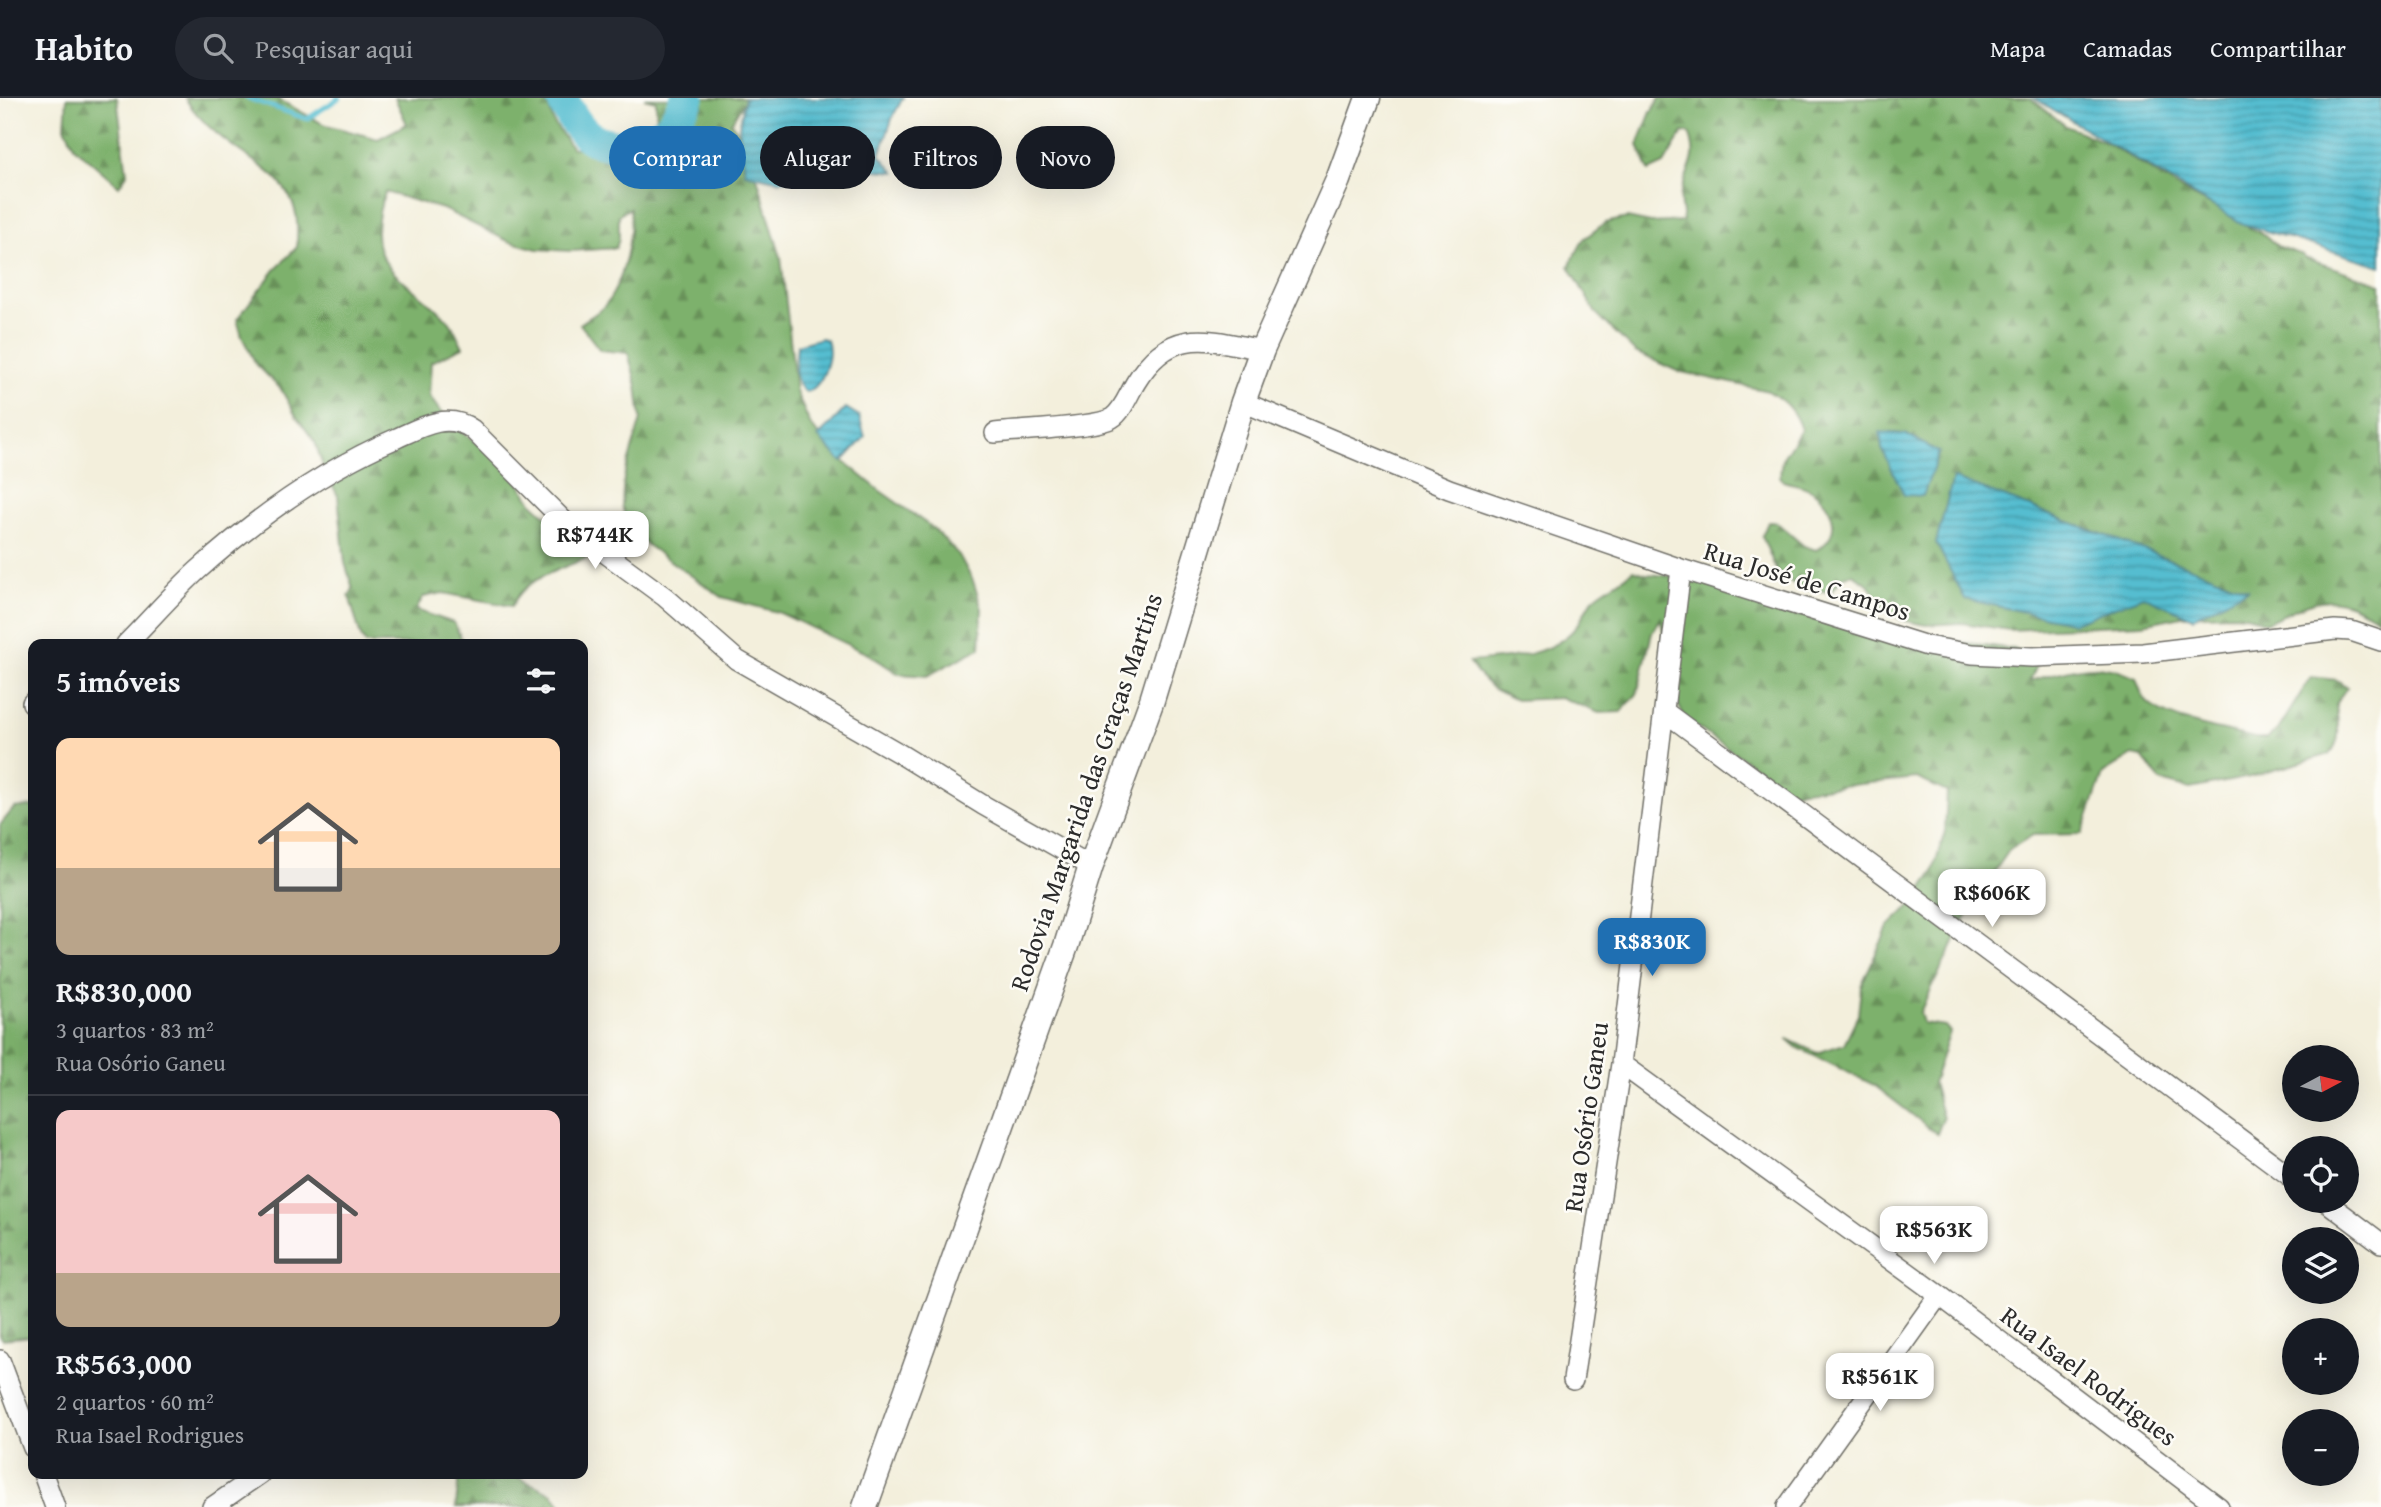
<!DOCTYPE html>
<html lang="pt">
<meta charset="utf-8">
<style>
:root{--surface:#171b24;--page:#242831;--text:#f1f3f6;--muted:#9ea1a6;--line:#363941;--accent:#1f6fb2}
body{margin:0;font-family:"Gentium Book Plus",serif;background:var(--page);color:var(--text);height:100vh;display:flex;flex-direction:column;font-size:26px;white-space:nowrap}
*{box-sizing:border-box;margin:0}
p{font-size:23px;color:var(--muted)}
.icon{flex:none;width:38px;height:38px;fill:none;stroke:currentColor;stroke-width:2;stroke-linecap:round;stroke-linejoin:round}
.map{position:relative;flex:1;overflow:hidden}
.side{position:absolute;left:28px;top:541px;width:560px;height:840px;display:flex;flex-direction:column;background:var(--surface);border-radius:14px;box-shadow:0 7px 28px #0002}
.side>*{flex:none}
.hud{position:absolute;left:609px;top:28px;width:665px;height:63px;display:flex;gap:14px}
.needle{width:46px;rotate:83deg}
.fabs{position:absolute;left:2282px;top:947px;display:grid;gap:14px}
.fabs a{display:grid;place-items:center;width:77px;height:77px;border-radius:50%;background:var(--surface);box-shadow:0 7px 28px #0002;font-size:35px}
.price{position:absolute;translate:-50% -60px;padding:0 16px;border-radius:14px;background:#fff;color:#222;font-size:23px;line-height:46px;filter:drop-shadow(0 2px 4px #0008)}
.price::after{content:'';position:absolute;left:50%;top:42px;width:21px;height:16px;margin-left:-10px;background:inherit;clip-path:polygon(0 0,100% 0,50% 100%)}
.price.selected{background:var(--accent);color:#fff}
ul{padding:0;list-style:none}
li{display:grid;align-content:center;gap:14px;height:371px;padding:0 28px}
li+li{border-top:2px solid var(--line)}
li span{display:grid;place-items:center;height:217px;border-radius:14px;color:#555}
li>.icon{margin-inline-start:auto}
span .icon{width:126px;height:126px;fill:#fffc;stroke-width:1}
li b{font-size:30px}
h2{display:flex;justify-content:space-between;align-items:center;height:84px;padding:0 28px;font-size:30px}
.chip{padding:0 24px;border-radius:32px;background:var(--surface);box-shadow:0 7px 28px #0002;font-size:24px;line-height:63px}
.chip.selected{background:var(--accent);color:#fff}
header{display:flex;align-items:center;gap:42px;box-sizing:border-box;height:98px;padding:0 35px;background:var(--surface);border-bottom:2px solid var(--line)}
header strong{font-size:33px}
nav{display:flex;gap:38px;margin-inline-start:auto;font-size:24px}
.search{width:490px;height:63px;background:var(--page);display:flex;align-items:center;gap:18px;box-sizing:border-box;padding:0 24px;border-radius:38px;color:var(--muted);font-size:26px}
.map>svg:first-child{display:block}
.forest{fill:url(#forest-firs);stroke:#546e4c;stroke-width:2}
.water{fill:url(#water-rules);stroke:#40747e;stroke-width:2}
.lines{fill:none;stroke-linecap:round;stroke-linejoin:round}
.stream{stroke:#54bdd0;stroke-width:5}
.river{stroke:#54bdd0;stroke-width:33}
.minor-casing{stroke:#717069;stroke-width:22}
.major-casing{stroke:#717069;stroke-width:27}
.minor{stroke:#fff;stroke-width:19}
.major{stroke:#fff;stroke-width:24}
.labels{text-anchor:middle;stroke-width:5;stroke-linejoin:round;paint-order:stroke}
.street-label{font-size:26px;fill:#2b2b2b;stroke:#fdfcf7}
</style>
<header>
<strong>Habito</strong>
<div class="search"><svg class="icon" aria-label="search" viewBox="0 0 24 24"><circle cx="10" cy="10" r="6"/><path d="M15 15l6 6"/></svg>Pesquisar aqui</div>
<nav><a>Mapa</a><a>Camadas</a><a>Compartilhar</a></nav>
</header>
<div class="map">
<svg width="2381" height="1409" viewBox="0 0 2381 1409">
<defs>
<pattern id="forest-firs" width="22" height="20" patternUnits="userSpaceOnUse" patternTransform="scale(1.75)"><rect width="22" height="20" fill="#7db16c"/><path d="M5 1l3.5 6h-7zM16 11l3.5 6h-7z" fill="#679059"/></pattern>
<pattern id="water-rules" width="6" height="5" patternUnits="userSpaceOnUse" patternTransform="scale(1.75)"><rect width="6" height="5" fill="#54bdd0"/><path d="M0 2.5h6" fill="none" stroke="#469aa9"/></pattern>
</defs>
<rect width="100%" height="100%" fill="#fdfcf7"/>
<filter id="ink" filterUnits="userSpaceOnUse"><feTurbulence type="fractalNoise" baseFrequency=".0143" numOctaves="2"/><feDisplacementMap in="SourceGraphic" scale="14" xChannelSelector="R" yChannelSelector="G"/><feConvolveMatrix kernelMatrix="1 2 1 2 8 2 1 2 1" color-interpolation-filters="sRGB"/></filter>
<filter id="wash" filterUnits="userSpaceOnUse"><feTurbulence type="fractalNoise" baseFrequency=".00686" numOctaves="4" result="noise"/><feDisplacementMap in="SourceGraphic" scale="28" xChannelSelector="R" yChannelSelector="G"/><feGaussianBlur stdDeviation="1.57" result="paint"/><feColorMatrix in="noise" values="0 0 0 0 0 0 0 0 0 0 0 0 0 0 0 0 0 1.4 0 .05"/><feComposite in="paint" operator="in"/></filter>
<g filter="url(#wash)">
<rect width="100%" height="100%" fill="#f3efdc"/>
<path class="forest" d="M67,0H117L127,76L119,88L75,50L65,29Z
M185,0H276L323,26L378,41L407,26L395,0H546L554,25L572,50L631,47L657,33L656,3L644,0H746L731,25L747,45L781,160L796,294L810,326L830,352L879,392L934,431L959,457L973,483L982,511L980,550L927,578L899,576L868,556L780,515L722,499L630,435L622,408L624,379L641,321L637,288L628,255L600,252L580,226C588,220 600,214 606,206C624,183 633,138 630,110L619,117V141L616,150L571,153L537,151L508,143L443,111L385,94C358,170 403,177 447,221C454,228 458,240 463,249L431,264L429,298L448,324L506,365L533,406L563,433L594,456C566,471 526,477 512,508L443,495L423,499L416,512L454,525L462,542L460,546H366L361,539L349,498L353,491L345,465L338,398L324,371L315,344L296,318L281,291L256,266L242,239L237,221L275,172L297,149C297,138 298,126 296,116C289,81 256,66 230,46C214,34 196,18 185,0Z
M1660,0H2030L2066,28L2110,47L2180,91L2248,126L2249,130L2265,137L2277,148L2303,157L2305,160L2381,186V523C2330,489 2316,502 2265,525L2247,517L2230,516L2182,518L2143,526L2010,532L1962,525L1926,527L1902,522L1885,512L1868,486L1853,476L1844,478L1831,494L1801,491L1777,474L1762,438L1768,424H1776L1804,448L1816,452C1844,437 1834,407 1811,392C1803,387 1792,386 1783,383L1780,378L1782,361L1801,332C1795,313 1785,303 1768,293L1677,273L1635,254L1595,214L1569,168L1584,141L1605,125L1627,120L1651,125L1683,123C1682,114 1679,103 1681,94C1687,70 1700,62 1689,35L1683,34L1664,66L1649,73L1638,47L1651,14Z
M1633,472L1646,476L1707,481L1884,534L2014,551L2040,561L2030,583C2070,571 2096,560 2136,580C2140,591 2142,602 2153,609C2177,625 2227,633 2255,640H2266L2278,632L2311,579L2337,582L2347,589L2336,605C2337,622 2343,643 2330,656L2250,679L2190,691L2161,683L2142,659L2133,657L2103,676L2082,736L2033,737L2010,751L1973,805L1920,914L1923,925L1945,928L1950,934L1933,985L1943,1020L1937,1036L1874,987L1796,949L1787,941L1817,955L1844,946L1858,917L1861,888L1888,829L1914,804L1933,774L1945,733L1947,694L1917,680L1785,694L1766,676L1685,621L1671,591L1661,520L1652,535L1637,596L1621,614L1599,615L1562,600L1516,602L1493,591L1477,575L1469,564C1506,560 1550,560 1576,529C1583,520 1586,509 1593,501C1604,489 1622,484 1633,472Z
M33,708V1238L2,1241L0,1239V727L14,710Z
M459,1376H510L552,1395L563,1409H456Z"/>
<path class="water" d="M745,0H903L893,18L880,57L895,74L838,68L817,78L780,83L745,75L739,29Z
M2034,0H2381V168L2243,126Z
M821,240L827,242C833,258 823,289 806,294C791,283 796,264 797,247Z
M846,310L859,318L865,339L842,364L818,339Z
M1880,334L1905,336L1939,354L1923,398L1904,397L1882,351Z
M1953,380L2248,491L2193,520L2143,498L2074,525L1965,501L1936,445Z"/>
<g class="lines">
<path class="stream" d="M247,0L307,21L339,0"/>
<path class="river" d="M562,0C585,47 597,48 647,48L672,27L688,0"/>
</g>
</g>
<g filter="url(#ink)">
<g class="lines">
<g class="minor-casing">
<path id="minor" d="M1243,304L1449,391L1681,471L1927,548L1972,556L2032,559L2143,555L2335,532L2351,533L2381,543
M995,335C1019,332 1095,330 1112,320C1123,313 1129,295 1136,284C1170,228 1206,241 1262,252
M126,546C150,522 172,496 197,473C257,419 323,372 397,340C421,329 447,314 472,331L571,430L665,499L737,562L897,654L983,707L1091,768
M32,605L33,604
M1665,614L2294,1081
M1621,966L1939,1197L2219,1409
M2324,1102L2381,1145
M0,1262L33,1350
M1573,1282L1621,966L1681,471
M43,1376L55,1409
M212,1409L260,1376
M1787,1409L1939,1197"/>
</g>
<g class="major-casing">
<path id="major" d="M865,1409L1066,848L1091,768L1152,602L1243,304L1262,252L1338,82L1368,0"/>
</g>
<use href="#minor" class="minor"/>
<use href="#major" class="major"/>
</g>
</g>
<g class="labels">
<g class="street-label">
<text transform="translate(1807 483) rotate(17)" y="9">Rua José de Campos</text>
<text transform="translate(1086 694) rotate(-71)" y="9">Rodovia Margarida das Graças Martins</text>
<text transform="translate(1586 1019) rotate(-82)" y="9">Rua Osório Ganeu</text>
<text transform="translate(2089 1278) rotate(37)" y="9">Rua Isael Rodrigues</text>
</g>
</g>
</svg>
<div class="fabs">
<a><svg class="needle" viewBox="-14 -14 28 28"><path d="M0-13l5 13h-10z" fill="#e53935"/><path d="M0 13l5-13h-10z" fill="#9ea1a6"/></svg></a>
<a><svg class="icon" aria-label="locate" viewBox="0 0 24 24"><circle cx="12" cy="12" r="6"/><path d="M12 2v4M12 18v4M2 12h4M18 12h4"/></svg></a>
<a><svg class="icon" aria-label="layers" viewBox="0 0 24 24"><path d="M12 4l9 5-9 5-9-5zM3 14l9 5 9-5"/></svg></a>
<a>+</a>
<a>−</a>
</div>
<b class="price" style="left:595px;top:473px">R$744K</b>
<b class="price" style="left:1992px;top:831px">R$606K</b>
<b class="price selected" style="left:1652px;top:880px">R$830K</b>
<b class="price" style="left:1934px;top:1168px">R$563K</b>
<b class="price" style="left:1880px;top:1315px">R$561K</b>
<div class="hud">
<a class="chip selected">Comprar</a>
<a class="chip">Alugar</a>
<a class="chip">Filtros</a>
<a class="chip">Novo</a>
</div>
<section class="side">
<h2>5 imóveis<svg class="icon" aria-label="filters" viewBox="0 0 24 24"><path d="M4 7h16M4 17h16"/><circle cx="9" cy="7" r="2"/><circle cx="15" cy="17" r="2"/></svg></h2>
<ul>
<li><span style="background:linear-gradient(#ffd9b3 60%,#b9a48a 0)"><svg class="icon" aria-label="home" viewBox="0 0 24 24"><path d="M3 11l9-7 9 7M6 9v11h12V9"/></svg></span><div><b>R$830,000</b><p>3 quartos · 83 m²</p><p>Rua Osório Ganeu</p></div></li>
<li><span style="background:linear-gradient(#f6c9c9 75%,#b9a48a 0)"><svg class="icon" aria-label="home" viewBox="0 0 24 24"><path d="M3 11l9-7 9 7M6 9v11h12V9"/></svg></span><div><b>R$563,000</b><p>2 quartos · 60 m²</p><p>Rua Isael Rodrigues</p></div></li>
</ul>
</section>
</div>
